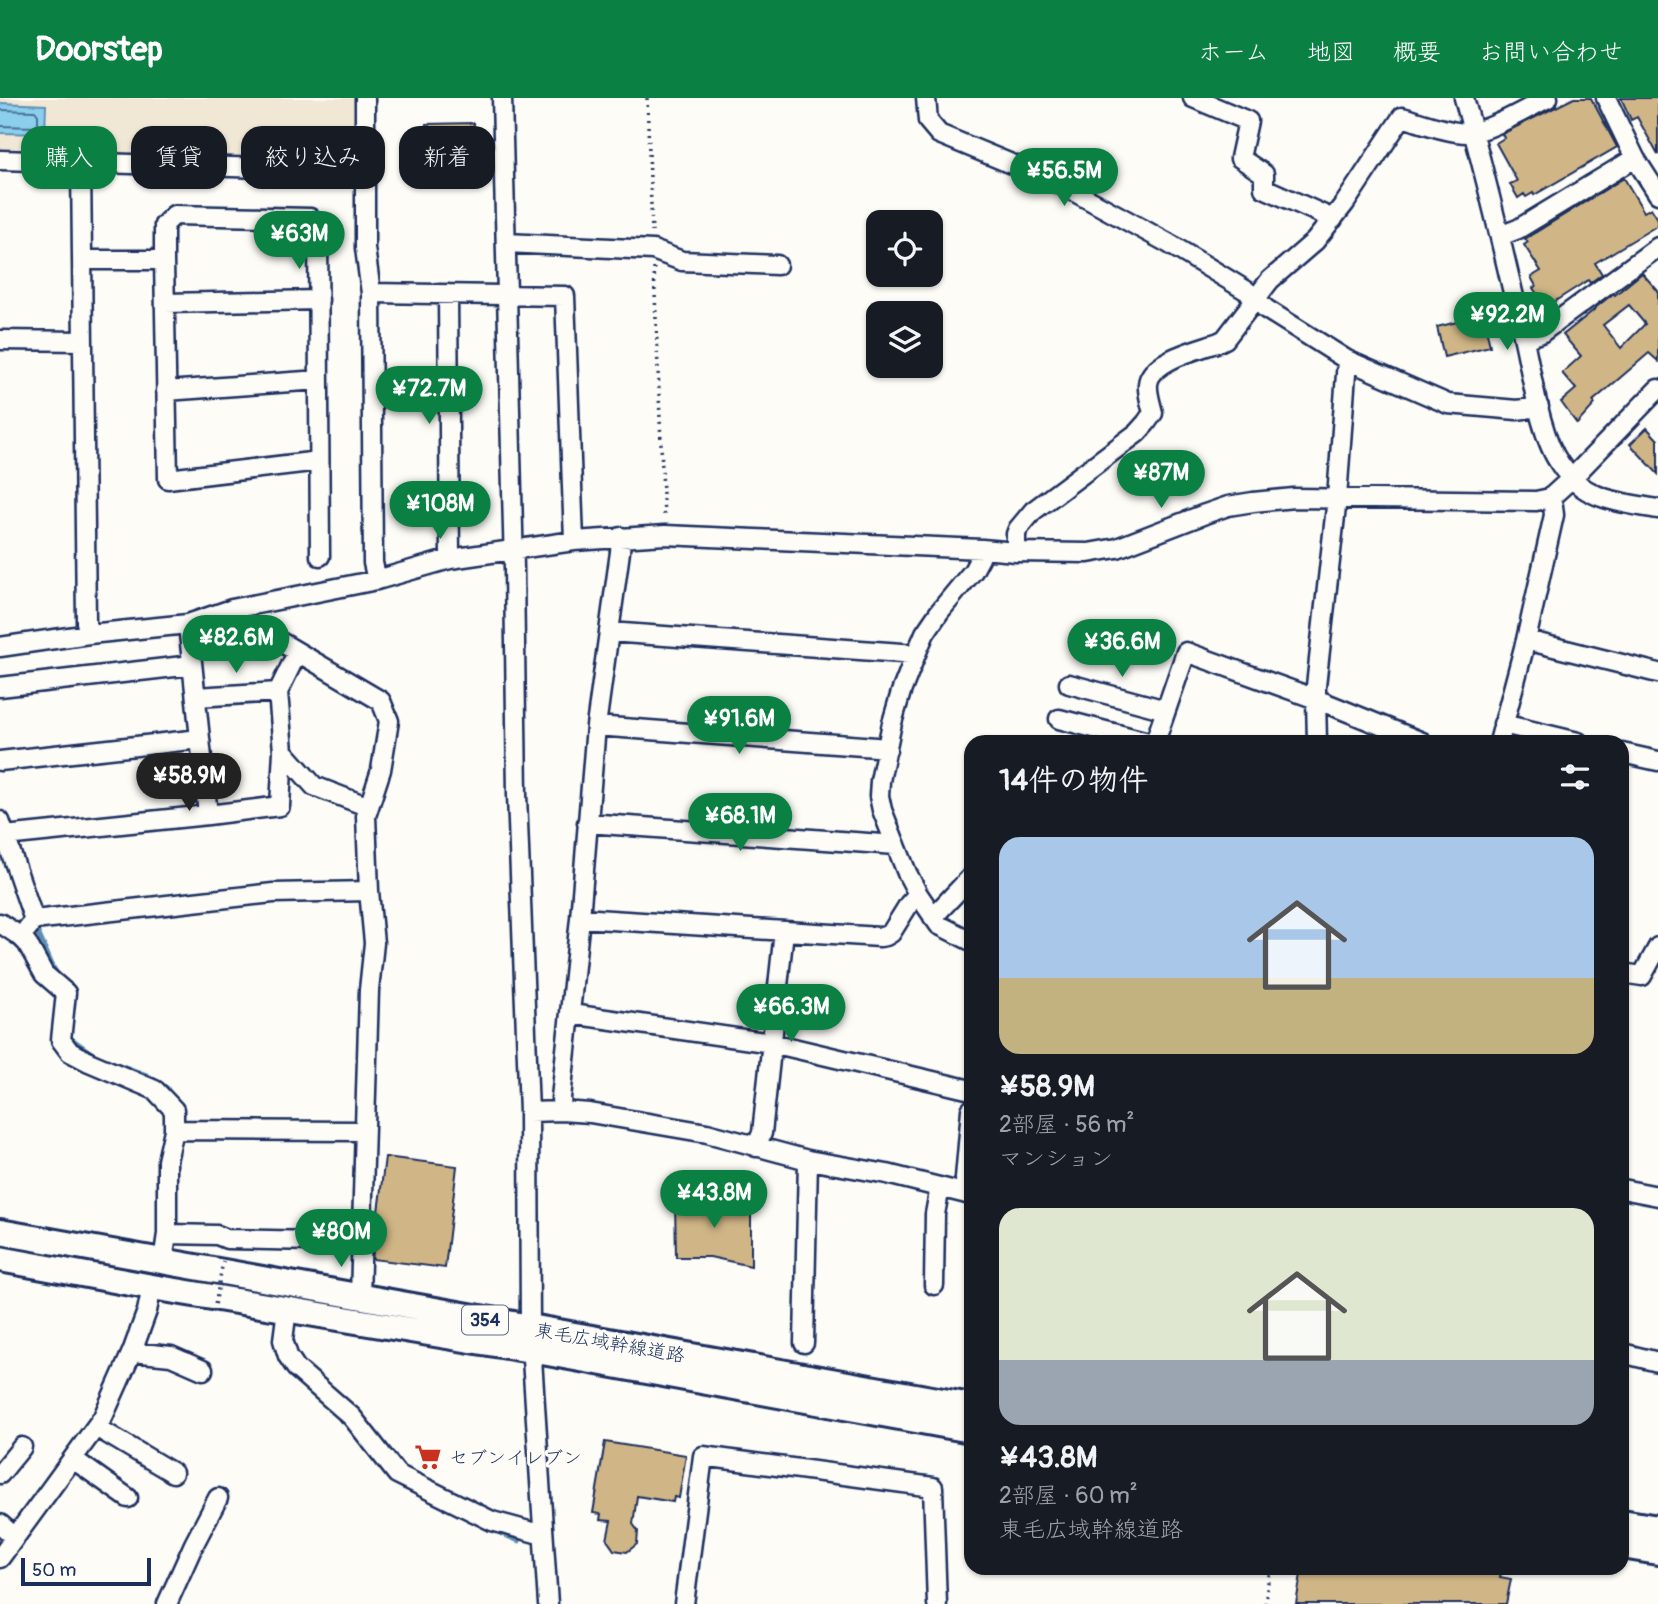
<!DOCTYPE html>
<html lang="ja">
<meta charset="utf-8">
<style>
:root{--surface:#171b24;--page:#20242c;--text:#f1f3f6;--muted:#9ea1a6;--accent:#0b8043}
body{margin:0;font-family:Pangolin,"Klee One",sans-serif;background:var(--page);color:var(--text);height:100vh;display:flex;flex-direction:column;font-size:26px;white-space:nowrap}
*{box-sizing:border-box;margin:0}
p{font-size:23px;color:var(--muted)}
.icon{flex:none;width:38px;height:38px;fill:none;stroke:currentColor;stroke-width:2;stroke-linecap:round;stroke-linejoin:round}
.map{position:relative;flex:1;overflow:hidden}
.drawer{position:absolute;left:964px;top:637px;width:665px;height:840px;display:flex;flex-direction:column;background:var(--surface);border-radius:21px;box-shadow:0 2px 5px #0004}
.drawer>*{flex:none}
.hud{position:absolute;left:21px;top:28px;width:665px;height:63px;display:flex;gap:14px}
.tools{position:absolute;left:866px;top:112px;display:grid;gap:14px}
.tools a{display:grid;place-items:center;width:77px;height:77px;border-radius:14px;background:var(--surface);box-shadow:0 2px 5px #0004;font-size:35px}
.scale{position:absolute;left:21px;bottom:18px;width:130px;box-sizing:border-box;padding-left:7px;border:4px solid #1b2f5e;border-top:0;font-size:19px;line-height:24px;white-space:nowrap;color:#1b2f5e;-webkit-text-stroke:5px #fdfcf7;paint-order:stroke}
.price{position:absolute;translate:-50% -60px;padding:0 16px;border-radius:24px;background:var(--accent);color:#fff;font-size:23px;line-height:46px;filter:drop-shadow(0 2px 4px #0008)}
.price::after{content:'';position:absolute;left:50%;top:42px;width:21px;height:16px;margin-left:-10px;background:inherit;clip-path:polygon(0 0,100% 0,50% 100%)}
.price.current{background:#222;color:#fff}
ul{padding:0;list-style:none}
li{display:grid;align-content:center;gap:14px;height:371px;padding:0 35px}
li span{display:grid;place-items:center;height:217px;border-radius:21px;color:#555}
li>.icon{margin-inline-start:auto}
span .icon{width:126px;height:126px;fill:#fffc;stroke-width:1}
li b{font-size:30px}
h2{display:flex;justify-content:space-between;align-items:center;height:84px;padding:0 35px;font-size:30px}
.chip{padding:0 24px;border-radius:21px;background:var(--surface);box-shadow:0 2px 5px #0004;font-size:24px;line-height:63px}
.chip.current{background:var(--accent);color:#fff}
header{display:flex;align-items:center;gap:42px;box-sizing:border-box;height:98px;padding:0 35px;background:var(--accent);color:#fff}
header strong{font-size:33px}
nav{display:flex;gap:38px;margin-inline-start:auto;font-size:24px}
.map>svg:first-child{display:block}
.built{fill:#f0e7d5}
.water{fill:#8ccfed;stroke:#5f8fb4;stroke-width:2}
.lines{fill:none;stroke-linecap:round;stroke-linejoin:round}
.shore{stroke:#486f97;stroke-width:2}
.stream{stroke:#5f8fb4;stroke-width:5}
.building{fill:#d0b686;stroke:#1b2f5e;stroke-width:2;fill-rule:evenodd}
.minor-casing{stroke:#1b2f5e;stroke-width:23}
.highway-casing{stroke:#1b2f5e;stroke-width:30}
.path{stroke:#1b2f5e;stroke-width:3.5;stroke-dasharray:2 5;stroke-linecap:butt}
.minor{stroke:#fdfcf7;stroke-width:18}
.highway{stroke:#fdfcf7;stroke-width:24}
.path-bridge{stroke:#1b2f5e;stroke-width:3.5;stroke-dasharray:2 5;stroke-linecap:butt}
.labels{text-anchor:middle;stroke-width:6;stroke-linejoin:round;paint-order:stroke}
.shield{fill:#fdfcf7;stroke:#5f6c8c;stroke-width:2}
.shield-label{font-size:18px;font-weight:bold;fill:#1b2f5e}
.street-label{font-size:19px;fill:#1b2f5e;stroke:#fdfcf7}
.poi-label{font-size:19px;fill:#1b2f5e;stroke:#fdfcf7;text-anchor:start}
</style>
<header>
<strong>Doorstep</strong>
<nav><a>ホーム</a><a>地図</a><a>概要</a><a>お問い合わせ</a></nav>
</header>
<div class="map">
<svg width="1658" height="1506" viewBox="0 0 1658 1506">
<rect width="100%" height="100%" fill="#fdfcf7"/>
<filter id="ink" filterUnits="userSpaceOnUse"><feTurbulence type="fractalNoise" baseFrequency=".0143" numOctaves="2"/><feDisplacementMap in="SourceGraphic" scale="14" xChannelSelector="R" yChannelSelector="G"/><feConvolveMatrix kernelMatrix="1 2 1 2 8 2 1 2 1" color-interpolation-filters="sRGB"/></filter>
<g filter="url(#ink)">
<path class="built" d="M0,0H356V64L350,67L0,55Z"/>
<path class="water" d="M0,5L46,7L45,36L0,35Z"/>
<g class="lines">
<path class="shore" d="M0,12L35,13L38,17V26L36,29L0,28"/>
<path class="stream" d="M35,828L53,869L59,879
M69,934V939L97,959
M106,962L147,977L167,990
M485,1429L519,1443"/>
</g>
<path class="building" d="M1574,0H1591L1617,49L1534,97L1533,95L1526,99L1524,96L1518,100L1510,86L1517,83L1496,45L1504,40L1502,36Z
M1621,0H1658V57L1637,19L1631,22Z
M474,25L475,53H427L426,26Z
M1624,80L1644,114L1651,110L1658,121V127L1595,165L1602,176L1590,185L1588,182L1546,209L1533,190L1536,188L1531,179L1541,173L1524,147L1528,144L1525,141Z
M1642,175L1658,193V263L1649,255L1593,303L1595,306L1577,326L1561,304L1576,291L1562,275L1581,258L1563,237L1595,211V210L1614,195L1615,197ZM1629,207L1645,226L1621,250L1603,227Z
M1489,216L1493,229L1486,230L1490,248L1444,259L1437,229Z
M1647,330L1658,342V376L1630,346Z
M385,1059L457,1068L445,1170L372,1161Z
M675,1102L751,1105V1168L710,1159H676Z
M605,1344L686,1357L679,1400L674,1399L673,1404L637,1398L633,1426L638,1433L637,1446L627,1454L614,1452L607,1442L611,1423L600,1422L601,1416L593,1415Z
M1302,1470H1502L1500,1479L1511,1481L1506,1506H1296Z"/>
<g class="lines">
<g class="minor-casing">
<path id="minor" d="M365,0V150L371,195L373,465L377,482
M502,0L514,470L517,697L529,1014L530,1230L548,1506
M926,0L928,23L939,36L1062,87L1168,145L1247,193L1266,211L1347,262L1448,306L1517,312L1539,309
M1193,0L1248,23L1240,60L1264,76V90L1333,121
M1464,0C1486,79 1505,159 1523,238C1532,275 1539,336 1560,366C1584,403 1619,404 1658,411
M1606,0L1635,60L1658,96
M0,62L364,73
M81,66L86,524L89,536
M1500,138L1518,131L1635,60
M506,145L653,152L682,163L777,167
M83,162H164V127L174,117L310,120L318,130L320,458
M164,162L168,381L319,363
M371,195L565,198L574,443
M448,196L450,461
M165,205L319,202
M1524,241L1541,235L1658,149
M0,242L83,243
M1347,262L1337,400L1316,588V601L1422,644
M166,293L319,282
M1016,454V436L1018,431L1033,413L1137,335L1146,325L1153,315C1151,306 1147,295 1148,286C1150,262 1200,251 1219,244L1225,241L1270,182L1315,143L1345,105L1402,19C1420,24 1449,35 1467,35C1488,34 1528,10 1548,0
M232,511L234,527L267,536L381,603L389,623L381,672L366,718L369,793L374,845L369,892L360,1199
M188,526L208,717L280,708L283,653
M609,534L916,556
M1526,542L1658,575
M0,549L89,536L188,526L232,511L377,482L450,461L574,443L665,437L982,451L1016,454L1088,455L1117,450L1205,416L1228,408L1253,404L1294,400L1536,403L1550,400L1572,380L1658,291
M297,555L278,594L283,653L314,688L369,709
M1069,586L1166,612
M0,589L192,567
M196,599L278,594
M1059,621L1148,644
M1503,626L1578,644
M596,628L876,649L887,652
M1155,644L1186,554L1316,601L1317,644
M1499,644L1526,542L1554,417L1553,408L1550,400
M1622,655L1658,663
M0,663L200,641
M0,723L34,822L27,831
M587,725L896,747
M5,738L208,717
M933,819L971,779
M580,820L880,839L886,838L891,835L909,806L918,796
M34,822L273,795L369,793
M0,825L21,839L27,845L44,876L66,895L61,942L70,954L89,964L155,992L174,1012V1032L167,1063V1136L163,1163
M971,843L939,827L918,796L907,775L882,712L879,698L880,683L892,625L901,594L916,556L925,535L940,513L973,473L980,460L982,451
M1622,875L1642,878L1658,849
M571,916L772,945L971,992
M562,1013L561,1000L580,820L596,628L620,454L621,439
M529,1014L562,1013L590,1015L707,1035L808,1062L887,1076L971,1097
M174,1032L364,1033
M756,1049L762,1035L784,833
M1622,1091L1658,1098
M966,1096L965,1080L971,1012
M167,1136L217,1137L227,1141L360,1144
M934,1187L935,1116L940,1089
M287,1211L283,1242L288,1258L296,1270L352,1319L397,1376L492,1423L543,1437
M804,1245L808,1062
M132,1254L171,1258L203,1272
M1622,1255L1658,1264
M96,1329L173,1375
M73,1361L128,1400
M0,1376L22,1349
M0,1426L15,1439
M0,1460L103,1319L132,1254L147,1213L152,1189
M167,1506L194,1446L218,1400
M684,1506L703,1358L933,1389L937,1506"/>
</g>
<g class="highway-casing">
<path id="highway" d="M0,1134L971,1308
M0,1161L152,1189L531,1252L971,1332
M1622,1424L1658,1430
M1622,1448L1658,1454"/>
</g>
<path class="path" d="M647,0L652,134
M654,170L664,421
M1265,1506L1270,1470"/>
<use href="#minor" class="minor"/>
<use href="#highway" class="highway"/>
<path class="path-bridge" d="M214,1213L223,1163"/>
</g>
</g>
<defs>
<g id="supermarket-bare" transform="scale(2.1)"><path d="M-6-5.5h2.5l.6 2H6L4.5 2H-2.5L-4.4-4H-6ZM-1.5 3.2a1.3 1.3 0 1 0 .1 0ZM3 3.2a1.3 1.3 0 1 0 .1 0Z" fill="#c8321e" stroke="#fdfcf7" stroke-width="2.5" paint-order="stroke"/></g>
</defs>
<g fill-rule="evenodd">
<use href="#supermarket-bare" x="428" y="1359"/>
</g>
<g class="labels">
<rect class="shield" x="462" y="1207.5" width="46" height="29" rx="5"/>
<g class="shield-label">
<text x="485" y="1228">354</text>
</g>
<g class="street-label">
<text transform="translate(610 1244) rotate(10)" y="7">東毛広域幹線道路</text>
</g>
<g class="poi-label">
<text x="449" y="1366">セブンイレブン</text>
</g>
</g>
</svg>
<div class="tools">
<a><svg class="icon" aria-label="locate" viewBox="0 0 24 24"><circle cx="12" cy="12" r="6"/><path d="M12 2v4M12 18v4M2 12h4M18 12h4"/></svg></a>
<a><svg class="icon" aria-label="layers" viewBox="0 0 24 24"><path d="M12 4l9 5-9 5-9-5zM3 14l9 5 9-5"/></svg></a>
</div>
<div class="scale">50 m</div>
<b class="price" style="left:1064px;top:110px">¥56.5M</b>
<b class="price" style="left:299px;top:173px">¥63M</b>
<b class="price" style="left:1507px;top:254px">¥92.2M</b>
<b class="price" style="left:429px;top:328px">¥72.7M</b>
<b class="price" style="left:1161px;top:412px">¥87M</b>
<b class="price" style="left:440px;top:443px">¥108M</b>
<b class="price" style="left:236px;top:577px">¥82.6M</b>
<b class="price" style="left:1122px;top:581px">¥36.6M</b>
<b class="price" style="left:739px;top:658px">¥91.6M</b>
<b class="price current" style="left:189px;top:715px">¥58.9M</b>
<b class="price" style="left:740px;top:755px">¥68.1M</b>
<b class="price" style="left:791px;top:946px">¥66.3M</b>
<b class="price" style="left:714px;top:1132px">¥43.8M</b>
<b class="price" style="left:341px;top:1171px">¥80M</b>
<div class="hud">
<a class="chip current">購入</a>
<a class="chip">賃貸</a>
<a class="chip">絞り込み</a>
<a class="chip">新着</a>
</div>
<section class="drawer">
<h2>14件の物件<svg class="icon" aria-label="filters" viewBox="0 0 24 24"><path d="M4 7h16M4 17h16"/><circle cx="9" cy="7" r="2"/><circle cx="15" cy="17" r="2"/></svg></h2>
<ul>
<li><span style="background:linear-gradient(#a9c7e8 65%,#c2b280 0)"><svg class="icon" aria-label="home" viewBox="0 0 24 24"><path d="M3 11l9-7 9 7M6 9v11h12V9"/></svg></span><div><b>¥58.9M</b><p>2部屋 · 56 m²</p><p>マンション</p></div></li>
<li><span style="background:linear-gradient(#dfe7d0 70%,#9aa5b1 0)"><svg class="icon" aria-label="home" viewBox="0 0 24 24"><path d="M3 11l9-7 9 7M6 9v11h12V9"/></svg></span><div><b>¥43.8M</b><p>2部屋 · 60 m²</p><p>東毛広域幹線道路</p></div></li>
</ul>
</section>
</div>
